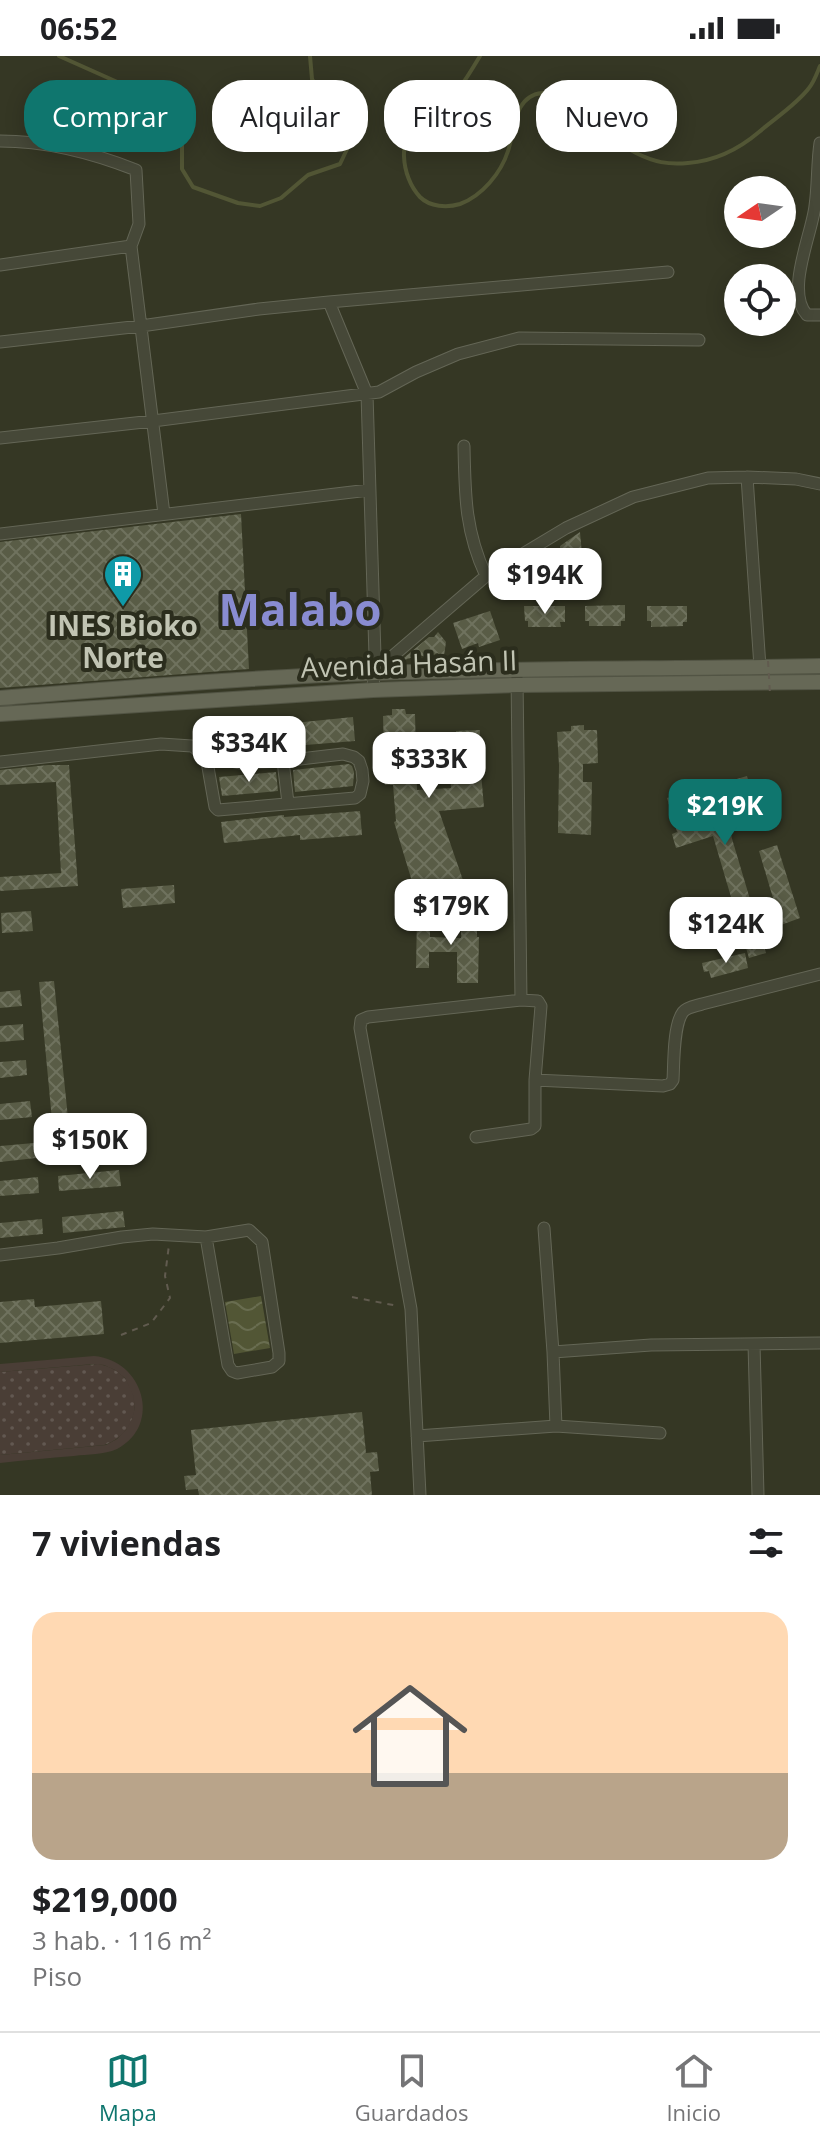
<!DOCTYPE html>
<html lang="es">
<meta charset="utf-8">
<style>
:root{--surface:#fff;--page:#f6f6f6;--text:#202124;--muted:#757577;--line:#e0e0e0;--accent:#0f766e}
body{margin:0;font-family:"Open Sans",sans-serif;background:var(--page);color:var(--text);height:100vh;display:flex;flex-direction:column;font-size:30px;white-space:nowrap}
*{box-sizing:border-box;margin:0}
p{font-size:26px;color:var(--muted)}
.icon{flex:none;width:44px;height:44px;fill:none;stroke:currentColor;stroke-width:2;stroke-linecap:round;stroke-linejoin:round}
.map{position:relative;height:1439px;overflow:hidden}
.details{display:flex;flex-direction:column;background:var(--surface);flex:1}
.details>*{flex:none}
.top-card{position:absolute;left:24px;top:24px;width:772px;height:72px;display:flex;gap:16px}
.needle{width:52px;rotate:257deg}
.controls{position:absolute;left:724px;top:120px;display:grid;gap:16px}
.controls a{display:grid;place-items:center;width:72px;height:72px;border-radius:50%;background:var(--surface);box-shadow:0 4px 20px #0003;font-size:40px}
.price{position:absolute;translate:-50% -68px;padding:0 18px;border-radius:16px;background:#fff;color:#222;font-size:26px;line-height:52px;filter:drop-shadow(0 2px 4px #0008)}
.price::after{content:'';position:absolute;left:50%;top:48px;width:24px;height:18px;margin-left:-12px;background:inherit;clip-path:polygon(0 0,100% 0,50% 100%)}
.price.current{background:var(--accent);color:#fff}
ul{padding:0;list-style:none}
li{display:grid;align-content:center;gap:16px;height:424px;padding:0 32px}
li span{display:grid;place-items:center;height:248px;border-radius:24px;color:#555}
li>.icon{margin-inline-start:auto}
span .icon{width:144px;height:144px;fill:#fffc;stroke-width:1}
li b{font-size:34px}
h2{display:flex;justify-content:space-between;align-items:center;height:96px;padding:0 32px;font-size:34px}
.chip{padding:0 28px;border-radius:32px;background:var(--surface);box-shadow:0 4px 20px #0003;font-size:28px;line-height:72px}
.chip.current{background:var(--accent);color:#fff}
.status{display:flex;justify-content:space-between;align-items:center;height:56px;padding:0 40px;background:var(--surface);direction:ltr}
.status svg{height:22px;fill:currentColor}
.tabs{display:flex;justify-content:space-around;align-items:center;height:112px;border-top:2px solid var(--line);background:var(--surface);font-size:22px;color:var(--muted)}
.tabs a{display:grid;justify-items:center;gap:4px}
.tabs .current{color:var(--accent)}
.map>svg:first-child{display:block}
.grass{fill:url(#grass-dots)}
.garden{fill:#4a3e36}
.water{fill:url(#water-waves)}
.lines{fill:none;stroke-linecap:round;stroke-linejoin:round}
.stream{stroke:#525635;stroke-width:4}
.building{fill:url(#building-cross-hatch)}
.minor-casing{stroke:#646656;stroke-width:13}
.major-casing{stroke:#525444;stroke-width:16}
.path{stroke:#615b4f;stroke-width:2;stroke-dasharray:6 6;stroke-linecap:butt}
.minor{stroke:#464838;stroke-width:11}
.major{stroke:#666856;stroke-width:14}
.path-bridge{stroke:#615b4f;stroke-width:2;stroke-dasharray:6 6;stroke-linecap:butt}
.labels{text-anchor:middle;stroke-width:8;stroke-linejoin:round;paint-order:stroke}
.poi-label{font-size:28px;font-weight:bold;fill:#c1c4b3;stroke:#2b2d1d}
.street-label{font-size:28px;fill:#c1c4b3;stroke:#2b2d1d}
.town-label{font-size:44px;font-weight:bold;fill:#898cd1;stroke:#2b2d1d}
</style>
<div class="status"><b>06:52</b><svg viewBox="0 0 49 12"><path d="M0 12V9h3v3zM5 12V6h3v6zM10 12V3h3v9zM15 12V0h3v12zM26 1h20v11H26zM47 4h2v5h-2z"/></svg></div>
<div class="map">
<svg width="820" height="1439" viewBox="0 0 820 1439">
<defs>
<pattern id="grass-dots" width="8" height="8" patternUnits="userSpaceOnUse" patternTransform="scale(2)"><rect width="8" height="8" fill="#4a3e36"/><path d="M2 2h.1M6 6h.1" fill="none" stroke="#625851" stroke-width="1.8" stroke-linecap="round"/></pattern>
<pattern id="water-waves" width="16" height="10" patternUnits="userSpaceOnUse" patternTransform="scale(2)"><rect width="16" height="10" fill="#525635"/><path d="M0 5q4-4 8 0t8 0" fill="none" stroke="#696d50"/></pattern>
<pattern id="building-cross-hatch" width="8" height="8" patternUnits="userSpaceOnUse" patternTransform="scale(2)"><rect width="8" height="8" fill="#595c46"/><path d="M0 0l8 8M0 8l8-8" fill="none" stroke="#6f725e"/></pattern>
</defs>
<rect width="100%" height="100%" fill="#353724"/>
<path class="grass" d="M98,1308C144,1316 148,1374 104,1389L0,1399V1316Z"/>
<path class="garden" d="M94,1300C143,1304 163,1369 117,1393C104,1399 88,1398 74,1400C49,1402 25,1404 0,1407V1399L106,1389L117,1383L126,1374L132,1363L135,1351L133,1339L125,1322L115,1314L104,1309L94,1308L0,1316V1308Z"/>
<path class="water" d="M261,1240L270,1292L234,1298L225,1246Z"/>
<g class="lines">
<path class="stream" d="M59,0L133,33L156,45L173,59L182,77V113L193,131L238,147L260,150L281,142L308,119L340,108L348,91L346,71L327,50L312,23L310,0
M480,0C474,10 467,22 460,31C449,44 434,50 421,60C396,79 401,121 420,141C430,151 447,152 460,148C482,140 501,117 508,95C515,75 513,40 542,37C560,34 583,48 596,60C610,72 619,89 636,97C654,106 668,109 688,107C714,105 739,93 759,76C775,62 796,49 809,32C814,26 817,17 820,10"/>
</g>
<path class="building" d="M241,458L249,613L0,632V486Z
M580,476L585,532L532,536V542H519L520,517L562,518L560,490Z
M625,549V565H621V570H589V565H585V550Z
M524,550H565V566H560L561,571H528V565H525Z
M647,550H687V566H683V570L651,571V565H647Z
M490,555L500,584L479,591L478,587L462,593L453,567Z
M438,576L446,586L444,600L437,597L429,602L419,599L399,606L429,581H434Z
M392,653H405L406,658H415L417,734L451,732L449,699L456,698V675L480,674L479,694L484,751L439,755L464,827L414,832L394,766L396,765L393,729H385L383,660L392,659Z
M353,661L355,685L293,690V686L218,693L215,675Z
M584,669V674H597L598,707L583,708V726H592L591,779L558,777L559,709L557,676L571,675V670Z
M349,708L352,710L354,716L353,730L295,736L293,714Z
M48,709H69L78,830L0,835V821L61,817L56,726L0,729V714Z
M276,716L278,735L222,740L219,721Z
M747,720L757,756L764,753L768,764L730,776L766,897L749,902L713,780L676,792L672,778L677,776L667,742L687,737L694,761L730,750L723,727Z
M360,755L362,779L300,784V779L224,787L221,766L284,759V761Z
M777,789L800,862L781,869L759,795Z
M174,829L175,847L123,852L121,833Z
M31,855L33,875L2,877L1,857Z
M461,857H477V881H479L478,927H457V896H429V912H416L417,858H430V881L461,882Z
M745,897L748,912L711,922L709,915L704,916L702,907Z
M54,925L68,1062L52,1064L39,926Z
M20,934L22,950L0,952V936Z
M23,968L24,984L0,986V970Z
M26,1004L27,1019L0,1022V1006Z
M30,1045L32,1061L0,1064V1048Z
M116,1079L118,1095L56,1101L54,1085Z
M34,1087L36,1102L0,1106V1090Z
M119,1114L121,1130L59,1135L58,1120Z
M38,1121L39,1137L0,1140V1125Z
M123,1155L125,1171L63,1177L62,1161Z
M42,1163L43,1178L0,1182V1167Z
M34,1243L35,1251L101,1245L104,1278L0,1287V1246Z
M362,1356L366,1397L377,1396L379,1415L370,1416L372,1439H199L198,1433L186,1434L184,1420L196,1419L191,1374Z"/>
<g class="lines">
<g class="minor-casing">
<path id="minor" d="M0,85C47,85 93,97 136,114L139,168L131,190L164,458
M820,87C817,107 818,129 815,150C812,178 785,235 807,259H820
M0,209L131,190
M329,246L668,216
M0,286L141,270L259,253L329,246L367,338L375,600L373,634
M0,382L153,365L379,336L416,316L458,298L519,282L699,284
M464,390C465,439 465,475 486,520
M747,421L760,611
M0,478L369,434
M373,617L486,520L566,472L633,441L708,422L747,421L796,423L820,428
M517,621L521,944
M283,705L288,747
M0,706L161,688L192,690L206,700L240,707L283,705L343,698L354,701L359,705L362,714L363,725L360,738L355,742L218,754L215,751L206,700
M535,1024L663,1030L670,1028L673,1024C674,1008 673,969 683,956C687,951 696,950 702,948L820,918
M544,1172L553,1296L556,1370
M0,1199L58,1192L122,1181L153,1178L206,1181L249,1174L262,1186L279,1297V1305L272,1311L237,1317L232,1315L228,1309L206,1181
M754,1288L758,1439
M553,1296L651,1289L820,1287
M417,1380L556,1370L660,1377
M420,1439L411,1253L360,972L361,964L368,961L521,944L538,945L541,950L535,1024V1070L531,1073L476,1081"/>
</g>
<g class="major-casing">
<path id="major" d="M0,642C125,632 251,621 376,617C524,612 672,613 820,610
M0,658L373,634L517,629L820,626"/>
</g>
<path class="path" d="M352,1241L398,1250
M121,1279L151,1267L170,1242L165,1220L169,1189"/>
<use href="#minor" class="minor"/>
<use href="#major" class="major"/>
<path class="path-bridge" d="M768,605L770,638"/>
</g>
<defs>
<g id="building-pin" transform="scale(2)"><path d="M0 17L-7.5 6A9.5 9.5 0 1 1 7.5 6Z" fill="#0f9aa8" stroke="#2b2d1d"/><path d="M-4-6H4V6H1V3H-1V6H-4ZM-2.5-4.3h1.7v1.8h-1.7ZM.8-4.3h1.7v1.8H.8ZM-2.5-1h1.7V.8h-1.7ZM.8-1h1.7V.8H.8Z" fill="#fff"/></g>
</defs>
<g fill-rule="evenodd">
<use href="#building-pin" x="123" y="518"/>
</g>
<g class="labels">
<g class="poi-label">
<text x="123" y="580">INES Bioko<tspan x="123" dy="32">Norte</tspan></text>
</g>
<g class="street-label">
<text transform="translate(409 608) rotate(-2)" y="10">Avenida Hasán II</text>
</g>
<g class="town-label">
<text x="300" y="570">Malabo</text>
</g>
</g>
</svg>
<div class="controls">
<a><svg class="needle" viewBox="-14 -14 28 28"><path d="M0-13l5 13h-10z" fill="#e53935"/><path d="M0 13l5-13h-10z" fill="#757577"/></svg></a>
<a><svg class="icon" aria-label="locate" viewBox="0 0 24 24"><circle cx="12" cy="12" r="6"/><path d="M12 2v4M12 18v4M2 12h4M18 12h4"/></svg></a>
</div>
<b class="price" style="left:545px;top:560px">$194K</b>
<b class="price" style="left:249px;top:728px">$334K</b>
<b class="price" style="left:429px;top:744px">$333K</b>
<b class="price current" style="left:725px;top:791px">$219K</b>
<b class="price" style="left:451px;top:891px">$179K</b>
<b class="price" style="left:726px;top:909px">$124K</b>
<b class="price" style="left:90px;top:1125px">$150K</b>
<div class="top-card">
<a class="chip current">Comprar</a>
<a class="chip">Alquilar</a>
<a class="chip">Filtros</a>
<a class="chip">Nuevo</a>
</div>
</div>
<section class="details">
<h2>7 viviendas<svg class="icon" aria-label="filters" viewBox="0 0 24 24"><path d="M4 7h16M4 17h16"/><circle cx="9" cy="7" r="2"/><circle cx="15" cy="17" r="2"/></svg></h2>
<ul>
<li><span style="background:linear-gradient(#ffd9b3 65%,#b9a48a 0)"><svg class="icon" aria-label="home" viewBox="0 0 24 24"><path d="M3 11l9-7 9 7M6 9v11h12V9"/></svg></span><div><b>$219,000</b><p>3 hab. · 116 m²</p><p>Piso</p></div></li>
</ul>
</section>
<nav class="tabs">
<a class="current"><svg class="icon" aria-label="map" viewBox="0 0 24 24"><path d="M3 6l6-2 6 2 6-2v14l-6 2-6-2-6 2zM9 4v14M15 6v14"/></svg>Mapa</a>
<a><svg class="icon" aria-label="saved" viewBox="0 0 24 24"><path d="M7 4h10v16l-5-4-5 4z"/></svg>Guardados</a>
<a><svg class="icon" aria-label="home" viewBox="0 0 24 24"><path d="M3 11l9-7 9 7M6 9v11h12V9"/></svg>Inicio</a>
</nav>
